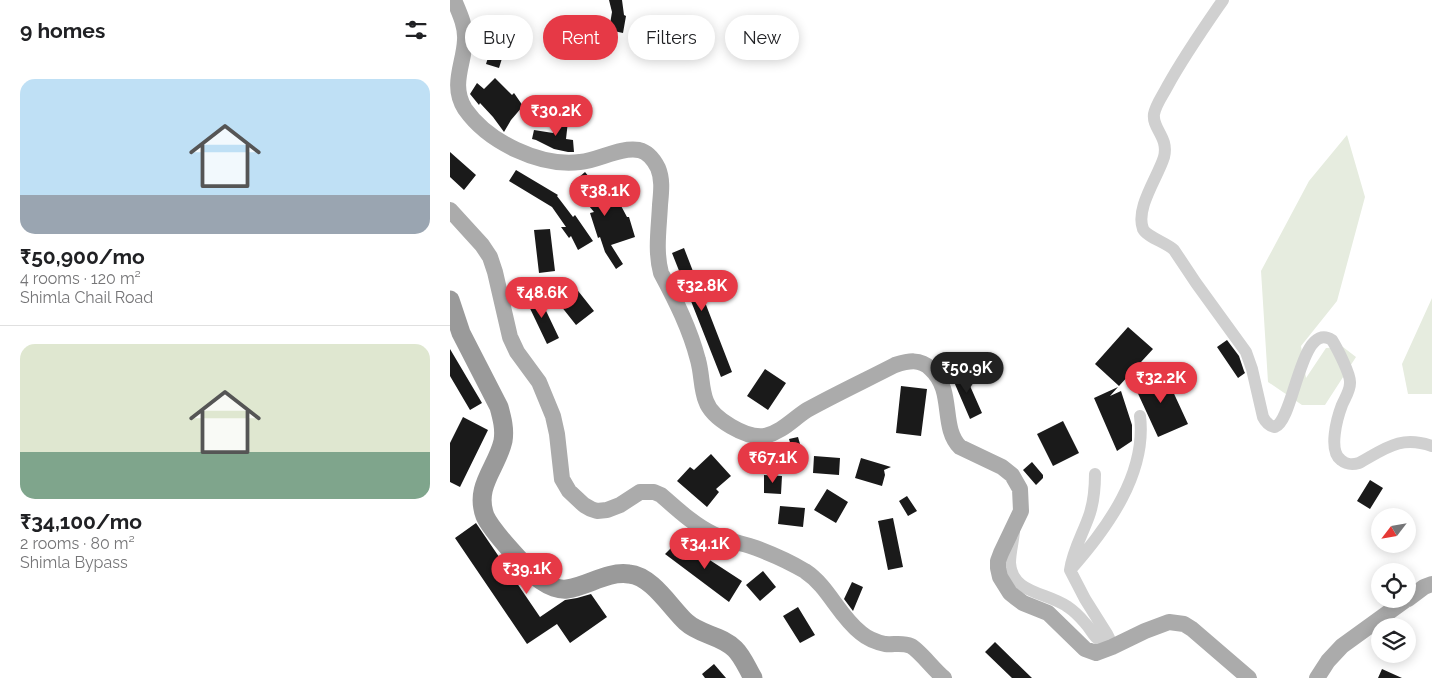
<!DOCTYPE html>
<meta charset="utf-8">
<style>
:root{--surface:#fff;--page:#f2f2f2;--text:#202124;--muted:#757577;--line:#e0e0e0;--accent:#e63946}
body{margin:0;font-family:Raleway,sans-serif;background:var(--page);color:var(--text);height:100vh;display:flex;flex-direction:column;font-size:19px;white-space:nowrap}
*{box-sizing:border-box;margin:0}
p{font-size:16px;color:var(--muted)}
.icon{flex:none;width:28px;height:28px;fill:none;stroke:currentColor;stroke-width:2;stroke-linecap:round;stroke-linejoin:round}
.map{position:relative;flex:1;overflow:hidden}
.details{display:flex;flex-direction:column;background:var(--surface);width:450px}
.details>*{flex:none}
.hud{position:absolute;left:15px;top:15px;width:475px;height:45px;display:flex;gap:10px}
.needle{width:32px;rotate:239deg}
.buttons{position:absolute;left:921px;top:508px;display:grid;gap:10px}
.buttons a{display:grid;place-items:center;width:45px;height:45px;border-radius:50%;background:var(--surface);box-shadow:0 2px 12px #0003;font-size:25px}
.price{position:absolute;translate:-50% -42px;padding:0 11px;border-radius:18px;background:var(--accent);color:#fff;font-size:16px;line-height:32px;filter:drop-shadow(0 1px 2px #0008)}
.price::after{content:'';position:absolute;left:50%;top:30px;width:15px;height:11px;margin-left:-8px;background:inherit;clip-path:polygon(0 0,100% 0,50% 100%)}
.price.on{background:#222;color:#fff}
ul{padding:0;list-style:none}
li{display:grid;align-content:center;gap:10px;height:265px;padding:0 20px}
li+li{border-top:1px solid var(--line)}
li span{display:grid;place-items:center;height:155px;border-radius:15px;color:#555}
li>.icon{margin-inline-start:auto}
span .icon{width:90px;height:90px;fill:#fffc;stroke-width:1}
li b{font-size:21px}
h2{display:flex;justify-content:space-between;align-items:center;height:60px;padding:0 20px;font-size:21px}
.tag{padding:0 18px;border-radius:22px;background:var(--surface);box-shadow:0 2px 12px #0003;font-size:18px;line-height:45px}
.tag.on{background:var(--accent);color:#fff}
main{display:flex;flex:1;min-height:0}
.map>svg:first-child{display:block}
.green{fill:#e6ecdf}
.building{fill:#1a1a1a}
.lines{fill:none;stroke-linecap:round;stroke-linejoin:round}
.minor{stroke:#d0d0d0;stroke-width:12}
.major{stroke:#ababab;stroke-width:16}
.highway{stroke:#9a9a9a;stroke-width:19}
</style>
<main>
<section class="details">
<h2>9 homes<svg class="icon" aria-label="filters" viewBox="0 0 24 24"><path d="M4 7h16M4 17h16"/><circle cx="9" cy="7" r="2"/><circle cx="15" cy="17" r="2"/></svg></h2>
<ul>
<li><span style="background:linear-gradient(#bfe0f5 75%,#9aa5b1 0)"><svg class="icon" aria-label="home" viewBox="0 0 24 24"><path d="M3 11l9-7 9 7M6 9v11h12V9"/></svg></span><div><b>₹50,900/mo</b><p>4 rooms · 120 m²</p><p>Shimla Chail Road</p></div></li>
<li><span style="background:linear-gradient(#dfe7d0 70%,#7fa58c 0)"><svg class="icon" aria-label="home" viewBox="0 0 24 24"><path d="M3 11l9-7 9 7M6 9v11h12V9"/></svg></span><div><b>₹34,100/mo</b><p>2 rooms · 80 m²</p><p>Shimla Bypass</p></div></li>
</ul>
</section>
<div class="map">
<svg width="982" height="678" viewBox="0 0 982 678">
<rect width="100%" height="100%" fill="#fff"/>
<path class="green" d="M897,135L915,197L887,301L851,346L856,378L876,348L893,347L906,357L875,405H852L818,382L811,271L859,181Z
M982,298V394H958L952,364Z"/>
<path class="building" d="M159,0H172L174,15L176,16L173,33L159,30L162,12Z
M57,32H67L66,48H57Z
M41,48L54,52L49,68L36,64Z
M45,78L62,95L64,93L73,106L61,120L54,132L43,117L30,103L29,105L20,94L27,83L34,89Z
M104,120L118,121L116,139L123,140L124,152H118L104,149L86,140L82,139L84,130L103,133Z
M0,152L26,175L14,190L0,177Z
M66,170L108,195L107,196L123,217L125,215L143,241L128,250L121,236L119,238L111,227H116L102,207L59,181Z
M135,172L162,205L169,202L177,217H179L185,237L161,245L173,264L166,269L155,252L150,237L148,238L140,213L144,212L121,184Z
M100,229L105,271L89,273L84,230Z
M234,248L282,372L271,377L222,253Z
M125,287L144,311L126,325L107,301Z
M88,294L109,338L97,344L76,300Z
M678,327L703,349L669,386L645,364Z
M777,340L789,356L794,371L795,373L788,378L767,347Z
M0,349L32,403L20,410L0,376Z
M315,369L336,383L318,410L297,396Z
M513,370L532,413L520,419L501,375Z
M714,372L738,424L708,437L684,385Z
M451,386L477,389L471,436L446,433Z
M668,387L660,396L671,391L682,425V441L667,451L644,398Z
M13,417L38,430L10,487L0,482V443Z
M613,421L629,453L603,466L587,434Z
M348,437L352,451L343,453L339,439Z
M261,454L281,476L266,489L269,492L257,507L227,481L240,467L244,470Z
M364,456L390,458L389,475L363,473Z
M411,458L441,467L434,470L435,475L432,486L405,478Z
M582,462L593,475V478L586,485L573,470Z
M314,475L332,476L331,494L314,493Z
M920,480L933,488L920,509L907,501Z
M377,489L398,502L386,523L364,510Z
M457,496L467,511L458,516L449,501Z
M330,506L355,508L353,527L328,524Z
M443,518L453,567L438,570L428,521Z
M26,523L90,617L115,600L127,598L141,594L157,617L120,643L107,624L77,644L5,538Z
M229,540L292,581L279,602L215,554Z
M313,571L326,587L310,601L296,585Z
M402,582L413,587L403,611L394,599Z
M348,607L365,635L350,643L333,616Z
M545,642L582,678H562L535,652Z
M264,664L276,678H255L252,674Z
M932,669L952,678H928Z"/>
<g class="lines">
<path class="minor" d="M773,0C753,29 734,56 717,87C713,95 706,104 704,114C702,129 719,137 714,157C708,177 685,208 693,229C697,237 717,243 724,250L746,283L796,352L802,369L813,417C816,423 819,426 825,427C845,419 850,320 882,340C887,348 901,375 900,383C900,391 895,398 892,405C887,418 878,451 891,460C897,465 902,465 909,463C936,448 951,435 982,446
M564,532C563,542 560,553 560,563C562,594 597,592 618,607C624,611 630,617 635,623C641,629 644,639 653,642L658,641L659,638L657,634L635,599L620,570C623,549 634,532 640,513C644,500 645,487 645,474
M622,568C658,527 697,473 690,416"/>
<path class="major" d="M4,0C9,12 16,26 15,40C14,64 0,85 15,109C38,142 90,167 130,162C150,160 169,147 189,150C198,152 204,160 208,168C213,180 211,193 210,205C209,228 205,251 211,273C226,301 240,329 248,360C252,374 251,389 256,401C262,419 297,439 315,436C332,432 343,419 357,410C386,394 416,380 445,365C458,361 470,358 481,369C505,391 490,427 510,447L552,467L562,475L570,489L571,511L551,553L548,561V568L550,577L560,593L565,597L573,603L598,613L635,649L646,653L662,647L695,631L719,622L734,624L742,629L799,678
M0,210L32,245L40,257L45,272L60,337L67,352L89,382L103,416L107,434L112,479L119,491L134,505L141,509L147,511L157,510L170,505L190,492H204L211,495C227,509 244,525 263,534C277,541 292,543 306,548C322,554 340,562 355,571C379,587 388,615 411,633C418,639 426,642 435,644C444,645 452,642 461,646C470,651 484,670 494,678
M958,599L974,587L982,584
M867,678L878,661L892,646L957,599"/>
<path class="highway" d="M0,300L11,333L49,407C52,418 55,429 53,441C47,468 24,486 35,516C41,530 79,572 92,581C99,586 109,590 117,589C138,586 157,571 179,574C202,576 220,607 236,622C250,635 271,635 285,649C293,657 297,668 303,678"/>
</g>
</svg>
<div class="buttons">
<a><svg class="needle" viewBox="-14 -14 28 28"><path d="M0-13l5 13h-10z" fill="#e53935"/><path d="M0 13l5-13h-10z" fill="#757577"/></svg></a>
<a><svg class="icon" aria-label="locate" viewBox="0 0 24 24"><circle cx="12" cy="12" r="6"/><path d="M12 2v4M12 18v4M2 12h4M18 12h4"/></svg></a>
<a><svg class="icon" aria-label="layers" viewBox="0 0 24 24"><path d="M12 4l9 5-9 5-9-5zM3 14l9 5 9-5"/></svg></a>
</div>
<b class="price" style="left:106px;top:137px">₹30.2K</b>
<b class="price" style="left:155px;top:217px">₹38.1K</b>
<b class="price" style="left:252px;top:312px">₹32.8K</b>
<b class="price" style="left:92px;top:319px">₹48.6K</b>
<b class="price on" style="left:517px;top:394px">₹50.9K</b>
<b class="price" style="left:711px;top:404px">₹32.2K</b>
<b class="price" style="left:323px;top:484px">₹67.1K</b>
<b class="price" style="left:255px;top:570px">₹34.1K</b>
<b class="price" style="left:77px;top:595px">₹39.1K</b>
<div class="hud">
<a class="tag">Buy</a>
<a class="tag on">Rent</a>
<a class="tag">Filters</a>
<a class="tag">New</a>
</div>
</div>
</main>
